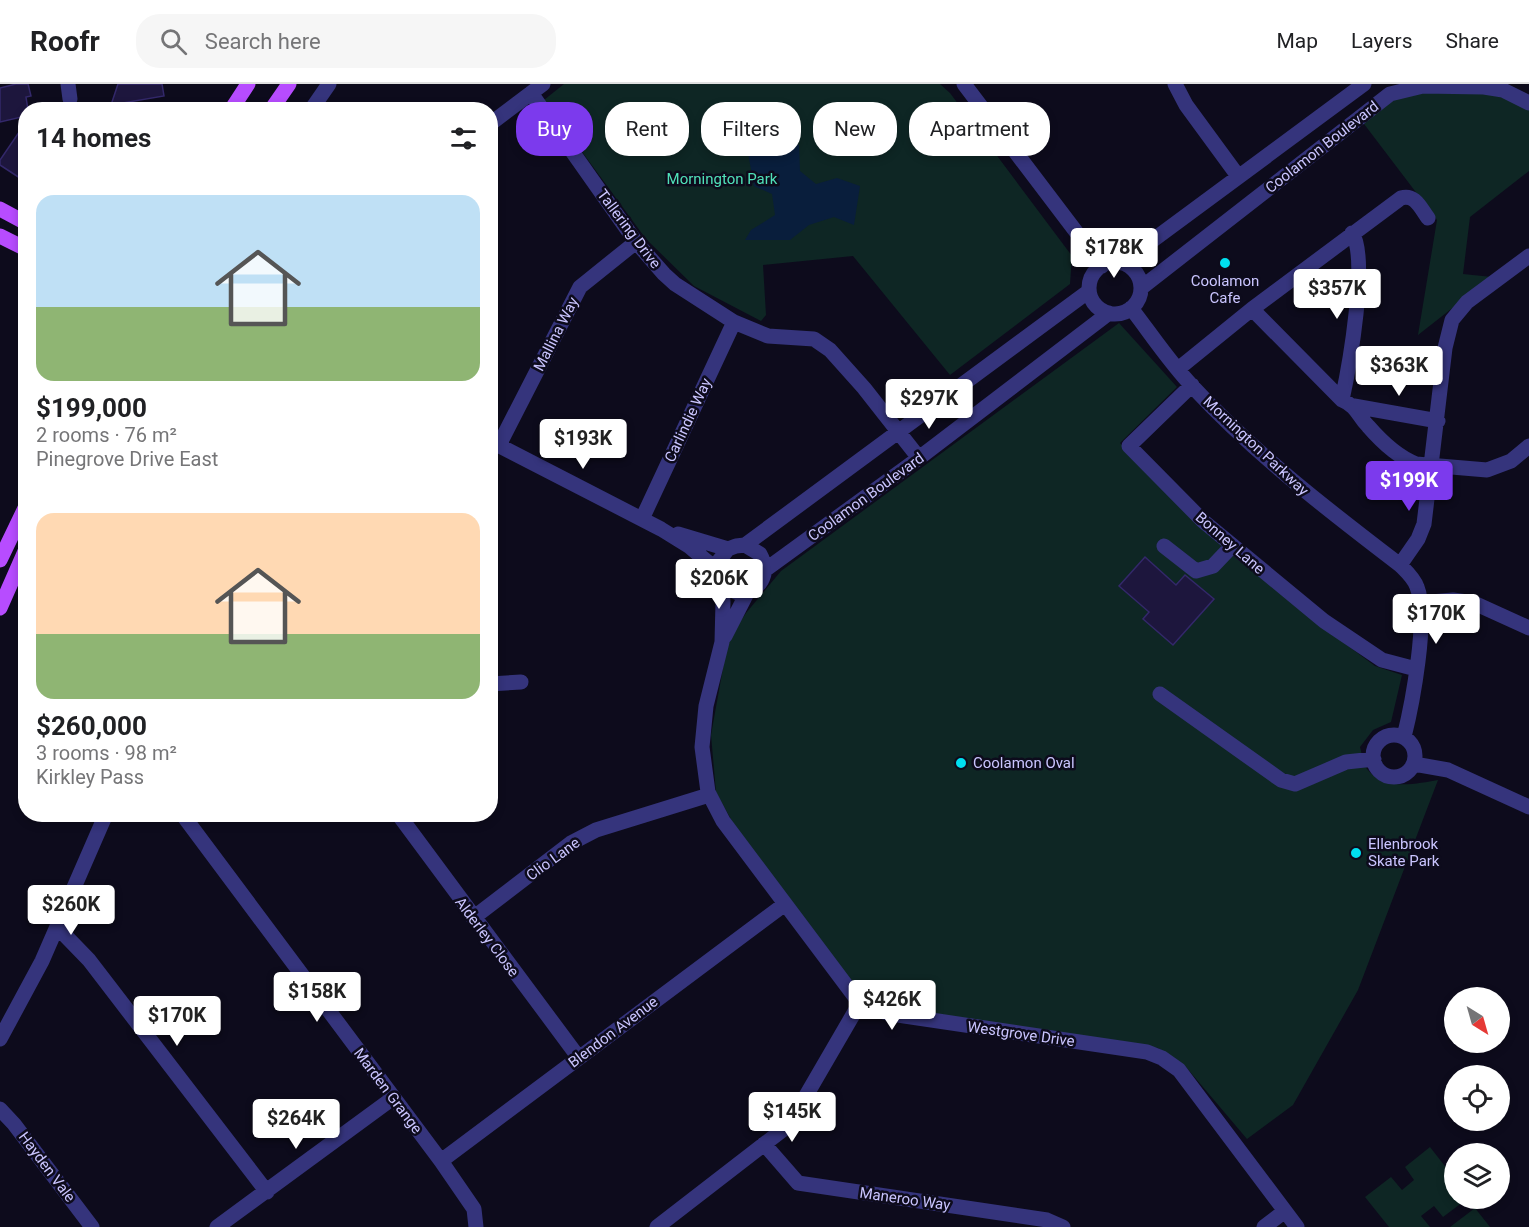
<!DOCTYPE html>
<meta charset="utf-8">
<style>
:root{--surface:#fff;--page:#f6f6f6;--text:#202124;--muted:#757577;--line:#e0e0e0;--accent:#7c3aed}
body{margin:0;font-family:Roboto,sans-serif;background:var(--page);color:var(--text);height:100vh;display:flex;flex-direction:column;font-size:22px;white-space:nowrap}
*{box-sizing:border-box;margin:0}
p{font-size:20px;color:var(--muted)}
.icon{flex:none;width:33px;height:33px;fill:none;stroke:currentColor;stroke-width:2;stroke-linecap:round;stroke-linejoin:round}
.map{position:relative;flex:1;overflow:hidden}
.side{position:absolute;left:18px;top:18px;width:480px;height:720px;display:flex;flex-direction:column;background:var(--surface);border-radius:24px;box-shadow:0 3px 9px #0003}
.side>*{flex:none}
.guide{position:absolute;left:516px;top:18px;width:570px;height:54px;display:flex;gap:12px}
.needle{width:39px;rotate:143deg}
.tools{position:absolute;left:1444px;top:903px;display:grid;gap:12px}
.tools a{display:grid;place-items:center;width:66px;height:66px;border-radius:50%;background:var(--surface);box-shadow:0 3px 9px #0003;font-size:30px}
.price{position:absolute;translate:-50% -51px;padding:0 14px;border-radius:6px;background:#fff;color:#222;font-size:20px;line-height:39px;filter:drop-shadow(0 2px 3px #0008)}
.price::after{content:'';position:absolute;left:50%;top:36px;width:18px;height:14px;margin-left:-9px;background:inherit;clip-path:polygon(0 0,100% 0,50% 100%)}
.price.active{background:var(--accent);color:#fff}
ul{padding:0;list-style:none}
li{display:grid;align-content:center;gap:12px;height:318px;padding:0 18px}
li span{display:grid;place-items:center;height:186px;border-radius:18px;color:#555}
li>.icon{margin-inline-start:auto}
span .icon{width:108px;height:108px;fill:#fffc;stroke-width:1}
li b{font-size:26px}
h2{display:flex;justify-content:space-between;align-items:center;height:72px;padding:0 18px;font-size:26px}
.tag{padding:0 21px;border-radius:24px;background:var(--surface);box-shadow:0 3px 9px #0003;font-size:21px;line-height:54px}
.tag.active{background:var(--accent);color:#fff}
header{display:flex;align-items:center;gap:36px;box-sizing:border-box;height:84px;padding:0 30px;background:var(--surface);border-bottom:2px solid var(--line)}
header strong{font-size:28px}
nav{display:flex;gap:33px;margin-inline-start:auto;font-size:21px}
.search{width:420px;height:54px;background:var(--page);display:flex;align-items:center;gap:15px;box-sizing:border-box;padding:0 21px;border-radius:24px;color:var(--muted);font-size:22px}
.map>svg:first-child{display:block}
.green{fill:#0e2624}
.water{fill:#091e3c}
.building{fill:#1d163d;stroke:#33286a;stroke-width:1.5}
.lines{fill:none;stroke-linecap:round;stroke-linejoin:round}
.minor{stroke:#35347c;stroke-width:15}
.major{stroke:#b74cff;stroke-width:15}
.poi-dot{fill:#00dff0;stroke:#0d0b1c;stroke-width:2}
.labels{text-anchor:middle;stroke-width:5;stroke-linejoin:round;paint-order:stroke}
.street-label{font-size:15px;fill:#cac5ff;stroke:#0d0b1c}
.park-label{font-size:15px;fill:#50e0b8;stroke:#0d0b1c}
.poi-label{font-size:15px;fill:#cac5ff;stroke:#0d0b1c;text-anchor:start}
</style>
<header>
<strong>Roofr</strong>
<div class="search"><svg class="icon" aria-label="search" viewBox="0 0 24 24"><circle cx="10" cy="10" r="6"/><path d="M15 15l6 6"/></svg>Search here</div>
<nav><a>Map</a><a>Layers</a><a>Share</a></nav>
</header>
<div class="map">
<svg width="1529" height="1143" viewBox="0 0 1529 1143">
<rect width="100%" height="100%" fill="#0d0b1c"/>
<path class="green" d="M564,0H940L950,9L1072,172L1070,200L950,291L853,172L763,181L766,231L761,237L694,202L646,155L544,16Z
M1407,6L1505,9L1529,25V87L1470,133L1463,190L1492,193L1418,251L1437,136L1361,36Z
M1119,239L1177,303L1120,359L1199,439L1316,538L1375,582L1402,591L1391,638L1373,646L1360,663C1362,670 1363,680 1367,685C1384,707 1415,700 1438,696L1358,906L1293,1021L1247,1055L1186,983L1158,964L898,926L879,921L858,909L733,739L716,708L711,651L728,556L746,529L781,487Z
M1430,1063L1455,1095V1114L1467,1115L1443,1133L1434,1122L1421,1132L1430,1143H1389L1365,1113L1391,1093L1402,1106L1414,1096L1405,1083Z
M1475,1124L1490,1143H1450Z"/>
<path class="water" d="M770,55L799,61L800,87L816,100L837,94L860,102L854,141L834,133L809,141L790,156H745L751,146L775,131L772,110L754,102L748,69Z"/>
<path class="building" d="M16,0H28L31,12L26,13L28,26H26V32L0,38V4Z
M118,0H162L164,12L111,21Z
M26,38V98L0,81V76Z
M1145,473L1176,501L1185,491L1214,515L1173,561L1143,535L1149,528L1119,502Z"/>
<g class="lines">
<path class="minor" d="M68,0L70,15
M964,0L1102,182
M1175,0L1186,21L1238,92
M531,9L636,158L664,190L675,200L734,238L768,252L814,255L830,266L864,304L919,374
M311,26L329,0
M490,40L543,0
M1089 204a26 26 0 1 1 52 0a26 26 0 1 1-52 0Z
M1122,179L1364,0
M1141,204L1390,10L1423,2L1484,3L1503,6L1529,19
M1131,224C1151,250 1170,279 1193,303C1255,370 1328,426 1400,481C1406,487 1414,494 1417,503C1429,533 1412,621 1404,653
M1252,225L1342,316C1358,323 1357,331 1368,342C1381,357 1398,373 1416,380L1487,386L1511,377L1529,362
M1178,285L1252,225L1401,114C1415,110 1420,123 1428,134
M1192,301L1129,362L1203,437L1324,537L1382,576L1416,585
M1342,316C1349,284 1369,174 1352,149
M1354,322L1438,337
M490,357L661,445L690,463L717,486
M499,361L580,203L636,158
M642,435L734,238
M678,450L728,465
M745,461L1089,207
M1164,462L1196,487L1213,482L1232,462
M1400,481L1418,455L1424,440L1445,264L1452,236L1467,218L1529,172
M765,486L919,374L1109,229
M722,501L738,509C760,508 771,490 760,470L745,461L736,462L728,465L718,478L717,486L722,501L723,518L722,558L706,622L702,663L708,708L723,737L855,913L871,924L891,930L1147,968L1162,974L1179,986L1297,1143
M1420,519L1453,516L1474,519L1529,544
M725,552L747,509
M490,600L521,598
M1160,610L1281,696L1295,700L1346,678L1374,675
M1373 672a21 21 0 1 1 42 0a21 21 0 1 1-42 0Z
M1414,680L1448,686L1529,723
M182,730L441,1077L474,1125L476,1143
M398,730L579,974
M473,834L571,759L596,746L709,711
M57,843L89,876L267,1108
M0,955L42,877L106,730
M0,1025L14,1040L92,1143
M764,1060L798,1099L1047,1136L1063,1143
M441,1077L785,820
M217,1143L393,1014
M657,1143L789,1041L861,917
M1264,1143L1285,1127"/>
<path class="major" d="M231,26L248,0
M271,26L289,0
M0,125L26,139
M0,152L26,165
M0,476L26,422
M0,524L26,465"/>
</g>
<g class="poi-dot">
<circle cx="1225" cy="179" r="6"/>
<circle cx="961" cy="679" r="6"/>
<circle cx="1356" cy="769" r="6"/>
</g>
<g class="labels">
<g class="street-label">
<text transform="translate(1322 63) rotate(-38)" y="5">Coolamon Boulevard</text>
<text transform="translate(629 145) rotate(53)" y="5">Tallering Drive</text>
<text transform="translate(556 250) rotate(-63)" y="5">Mallina Way</text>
<text transform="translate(688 336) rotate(-65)" y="5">Carlindie Way</text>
<text transform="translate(1256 362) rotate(43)" y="5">Mornington Parkway</text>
<text transform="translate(866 413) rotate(-36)" y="5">Coolamon Boulevard</text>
<text transform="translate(1230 459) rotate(41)" y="5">Bonney Lane</text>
<text transform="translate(553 775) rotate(-36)" y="5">Clio Lane</text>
<text transform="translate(487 853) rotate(53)" y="5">Alderley Close</text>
<text transform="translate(613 948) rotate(-37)" y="5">Blendon Avenue</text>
<text transform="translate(1021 950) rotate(8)" y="5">Westgrove Drive</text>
<text transform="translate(388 1007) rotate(53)" y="5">Marden Grange</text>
<text transform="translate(47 1083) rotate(53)" y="5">Hayden Vale</text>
<text transform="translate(905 1115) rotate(8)" y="5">Maneroo Way</text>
</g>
<g class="park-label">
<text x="722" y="100">Mornington Park</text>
</g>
<g class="poi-label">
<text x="1225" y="202" text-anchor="middle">Coolamon<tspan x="1225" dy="17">Cafe</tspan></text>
<text x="973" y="684">Coolamon Oval</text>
<text x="1368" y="765">Ellenbrook<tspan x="1368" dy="17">Skate Park</tspan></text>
</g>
</g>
</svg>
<div class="tools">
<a><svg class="needle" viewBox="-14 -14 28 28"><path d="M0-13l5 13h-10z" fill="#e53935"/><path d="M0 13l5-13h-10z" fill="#757577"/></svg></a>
<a><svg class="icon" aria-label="locate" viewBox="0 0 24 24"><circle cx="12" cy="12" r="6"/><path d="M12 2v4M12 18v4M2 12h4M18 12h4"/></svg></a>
<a><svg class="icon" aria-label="layers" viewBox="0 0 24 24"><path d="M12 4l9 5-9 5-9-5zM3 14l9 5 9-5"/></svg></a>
</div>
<b class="price" style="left:1114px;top:195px">$178K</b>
<b class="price" style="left:1337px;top:236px">$357K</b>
<b class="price" style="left:1399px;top:313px">$363K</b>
<b class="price" style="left:929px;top:346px">$297K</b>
<b class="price" style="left:583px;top:386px">$193K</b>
<b class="price active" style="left:1409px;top:428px">$199K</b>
<b class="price" style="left:719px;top:526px">$206K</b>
<b class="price" style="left:1436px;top:561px">$170K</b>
<b class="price" style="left:71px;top:852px">$260K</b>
<b class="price" style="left:317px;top:939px">$158K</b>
<b class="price" style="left:892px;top:947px">$426K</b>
<b class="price" style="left:177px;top:963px">$170K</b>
<b class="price" style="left:792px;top:1059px">$145K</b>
<b class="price" style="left:296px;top:1066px">$264K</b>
<div class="guide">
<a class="tag active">Buy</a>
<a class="tag">Rent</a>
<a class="tag">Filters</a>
<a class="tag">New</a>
<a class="tag">Apartment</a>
</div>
<section class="side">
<h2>14 homes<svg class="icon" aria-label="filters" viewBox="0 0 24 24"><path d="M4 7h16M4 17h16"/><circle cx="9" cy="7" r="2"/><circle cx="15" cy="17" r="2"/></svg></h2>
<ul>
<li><span style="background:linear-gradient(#bfe0f5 60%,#8fb573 0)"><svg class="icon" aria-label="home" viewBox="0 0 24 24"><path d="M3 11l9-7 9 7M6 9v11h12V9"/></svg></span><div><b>$199,000</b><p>2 rooms · 76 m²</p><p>Pinegrove Drive East</p></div></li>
<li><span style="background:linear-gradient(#ffd9b3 65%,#8fb573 0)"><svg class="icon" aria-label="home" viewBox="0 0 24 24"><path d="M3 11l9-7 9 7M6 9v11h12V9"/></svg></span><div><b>$260,000</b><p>3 rooms · 98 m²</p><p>Kirkley Pass</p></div></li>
</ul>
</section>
</div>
